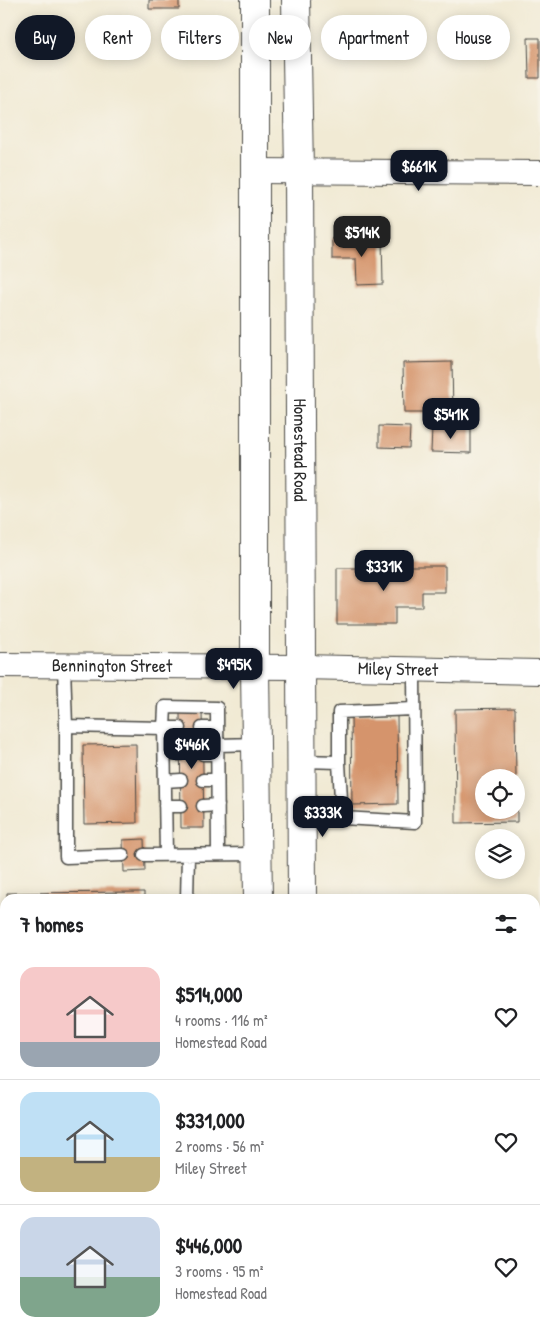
<!DOCTYPE html>
<meta charset="utf-8">
<style>
:root{--surface:#fff;--page:#f2f2f2;--text:#202124;--muted:#757577;--line:#e0e0e0;--accent:#111827}
body{margin:0;font-family:"Patrick Hand",sans-serif;background:var(--page);color:var(--text);height:100vh;display:flex;flex-direction:column;font-size:19px;white-space:nowrap}
*{box-sizing:border-box;margin:0}
p{font-size:16px;color:var(--muted)}
.icon{flex:none;width:28px;height:28px;fill:none;stroke:currentColor;stroke-width:2;stroke-linecap:round;stroke-linejoin:round}
.map{position:relative;flex:1;overflow:hidden}
.drawer{position:absolute;left:0px;top:894px;width:540px;height:446px;display:flex;flex-direction:column;background:var(--surface);border-radius:15px 15px 0 0;box-shadow:0 2px 12px #0003}
.drawer>*{flex:none}
.banner{position:absolute;left:15px;top:15px;width:510px;height:45px;display:flex;gap:10px}
.fabs{position:absolute;left:475px;top:769px;display:grid;gap:10px}
.fabs a{display:grid;place-items:center;width:50px;height:50px;border-radius:50%;background:var(--surface);box-shadow:0 2px 12px #0003;font-size:25px}
.price{position:absolute;translate:-50% -42px;padding:0 11px;border-radius:10px;background:var(--accent);color:#fff;font-size:16px;line-height:32px;filter:drop-shadow(0 1px 2px #0008)}
.price::after{content:'';position:absolute;left:50%;top:30px;width:15px;height:11px;margin-left:-8px;background:inherit;clip-path:polygon(0 0,100% 0,50% 100%)}
.price.on{background:#222;color:#fff}
ul{padding:0;list-style:none}
li{display:flex;align-items:center;gap:15px;height:125px;padding:0 20px}
li+li{border-top:1px solid var(--line)}
li span{display:grid;place-items:center;flex:none;width:140px;height:100px;border-radius:15px;color:#555}
li>.icon{margin-inline-start:auto}
span .icon{width:60px;height:60px;fill:#fffc;stroke-width:1}
li b{font-size:21px}
h2{display:flex;justify-content:space-between;align-items:center;height:60px;padding:0 20px;font-size:21px}
.pill{padding:0 18px;border-radius:22px;background:var(--surface);box-shadow:0 2px 12px #0003;font-size:18px;line-height:45px}
.pill.on{background:var(--accent);color:#fff}
.map>svg:first-child{display:block}
.building{fill:#d5946c}
.lines{fill:none;stroke-linecap:round;stroke-linejoin:round}
.service-casing{stroke:#494844;stroke-width:15}
.minor-casing{stroke:#494844;stroke-width:26}
.secondary-casing{stroke:#494844;stroke-width:30}
.path{stroke:#494844;stroke-width:3;stroke-dasharray:4 4;stroke-linecap:butt}
.service{stroke:#fff;stroke-width:12}
.minor{stroke:#fff;stroke-width:24}
.secondary{stroke:#fff;stroke-width:28}
.labels{text-anchor:middle;stroke-width:4.5;stroke-linejoin:round;paint-order:stroke}
.street-label{font-size:18px;fill:#2b2b2b;stroke:#f7f3e8}
</style>
<div class="map">
<svg width="540" height="1339" viewBox="0 0 540 1339">
<rect width="100%" height="100%" fill="#f7f3e8"/>
<filter id="ink" filterUnits="userSpaceOnUse"><feTurbulence type="fractalNoise" baseFrequency=".02" numOctaves="2"/><feDisplacementMap in="SourceGraphic" scale="10" xChannelSelector="R" yChannelSelector="G"/><feConvolveMatrix kernelMatrix="1 2 1 2 8 2 1 2 1" color-interpolation-filters="sRGB"/></filter>
<filter id="wash" filterUnits="userSpaceOnUse"><feTurbulence type="fractalNoise" baseFrequency=".0096" numOctaves="4" result="noise"/><feDisplacementMap in="SourceGraphic" scale="20" xChannelSelector="R" yChannelSelector="G"/><feGaussianBlur stdDeviation="1.12" result="paint"/><feColorMatrix in="noise" values="0 0 0 0 0 0 0 0 0 0 0 0 0 0 0 0 0 1.4 0 .05"/><feComposite in="paint" operator="in"/></filter>
<g filter="url(#wash)">
<rect width="100%" height="100%" fill="#f1ead4"/>
<g id="blocks">
<path class="building" d="M149,0H179V9H149Z
M528,38H540V78H529Z
M332,238H382L383,284L357,285L356,259H332Z
M452,362L453,413H404L403,363Z
M379,426L410,427L409,448L379,447Z
M432,428H471V453L431,452Z
M379,566H445V592H422V607H395V624H337V568H379Z
M515,708L516,778H484V810H517V822L456,823L455,709Z
M180,711H202L204,828H181Z
M351,715H397L398,804L352,805Z
M136,744L137,823L84,824L83,745Z
M144,839L145,871L124,872L123,840Z
M144,892V899H7V893Z
M10,1335H146V1339H10Z"/>
</g>
</g>
<g filter="url(#ink)">
<use href="#blocks" fill-opacity="0" stroke="#494844" stroke-width="1"/>
<g class="lines">
<g class="service-casing">
<path id="service" d="M64,666L66,726V857L123,855
M66,726L164,728L166,855
M180,728H164L165,707L217,708L218,854
M202,728H217
M217,745L257,744
M165,754H180
M203,754H217
M302,761L339,762L342,818L415,822L414,670
M339,762V712L414,709
M203,780H217
M165,781L181,780
M165,806H181
M203,806L218,805
M144,855L258,854
M187,899L188,855
M190,1335V1339"/>
</g>
<g class="minor-casing">
<g id="minor">
<path d="M254,171L540,173"/>
<path id="s1" d="M0,665L300,667L540,672"/>
</g>
</g>
<g class="secondary-casing">
<g id="secondary">
<path d="M255,0V668L258,899"/>
<path id="s2" d="M296,0L299,171L302,899"/>
<path d="M303,1335V1339"/>
<path d="M257,1339V1335"/>
</g>
</g>
<path class="path" d="M535,1103H540
M388,1339L389,1335"/>
<use href="#service" class="service"/>
<use href="#minor" class="minor"/>
<use href="#secondary" class="secondary"/>
</g>
</g>
<g class="labels">
<g class="street-label">
<text dy="6" stroke="none"><textPath href="#s2" startOffset="450">Homestead Road</textPath></text>
<text dy="6" stroke="none"><textPath href="#s1" startOffset="112">Bennington Street</textPath></text>
<text dy="6" stroke="none"><textPath href="#s1" startOffset="398">Miley Street</textPath></text>
</g>
</g>
</svg>
<div class="fabs">
<a><svg class="icon" aria-label="locate" viewBox="0 0 24 24"><circle cx="12" cy="12" r="6"/><path d="M12 2v4M12 18v4M2 12h4M18 12h4"/></svg></a>
<a><svg class="icon" aria-label="layers" viewBox="0 0 24 24"><path d="M12 4l9 5-9 5-9-5zM3 14l9 5 9-5"/></svg></a>
</div>
<b class="price" style="left:419px;top:192px">$661K</b>
<b class="price on" style="left:362px;top:258px">$514K</b>
<b class="price" style="left:451px;top:440px">$541K</b>
<b class="price" style="left:384px;top:592px">$331K</b>
<b class="price" style="left:234px;top:690px">$495K</b>
<b class="price" style="left:192px;top:770px">$446K</b>
<b class="price" style="left:323px;top:838px">$333K</b>
<div class="banner">
<a class="pill on">Buy</a>
<a class="pill">Rent</a>
<a class="pill">Filters</a>
<a class="pill">New</a>
<a class="pill">Apartment</a>
<a class="pill">House</a>
</div>
<section class="drawer">
<h2>7 homes<svg class="icon" aria-label="filters" viewBox="0 0 24 24"><path d="M4 7h16M4 17h16"/><circle cx="9" cy="7" r="2"/><circle cx="15" cy="17" r="2"/></svg></h2>
<ul>
<li><span style="background:linear-gradient(#f6c9c9 75%,#9aa5b1 0)"><svg class="icon" aria-label="home" viewBox="0 0 24 24"><path d="M3 11l9-7 9 7M6 9v11h12V9"/></svg></span><div><b>$514,000</b><p>4 rooms · 116 m²</p><p>Homestead Road</p></div><svg class="icon" aria-label="heart" viewBox="0 0 24 24"><path d="M12 20l-8-8c-3-5 5-10 8-4 3-6 11-1 8 4z"/></svg></li>
<li><span style="background:linear-gradient(#bfe0f5 65%,#c2b280 0)"><svg class="icon" aria-label="home" viewBox="0 0 24 24"><path d="M3 11l9-7 9 7M6 9v11h12V9"/></svg></span><div><b>$331,000</b><p>2 rooms · 56 m²</p><p>Miley Street</p></div><svg class="icon" aria-label="heart" viewBox="0 0 24 24"><path d="M12 20l-8-8c-3-5 5-10 8-4 3-6 11-1 8 4z"/></svg></li>
<li><span style="background:linear-gradient(#c9d6e8 60%,#7fa58c 0)"><svg class="icon" aria-label="home" viewBox="0 0 24 24"><path d="M3 11l9-7 9 7M6 9v11h12V9"/></svg></span><div><b>$446,000</b><p>3 rooms · 95 m²</p><p>Homestead Road</p></div><svg class="icon" aria-label="heart" viewBox="0 0 24 24"><path d="M12 20l-8-8c-3-5 5-10 8-4 3-6 11-1 8 4z"/></svg></li>
</ul>
</section>
</div>
